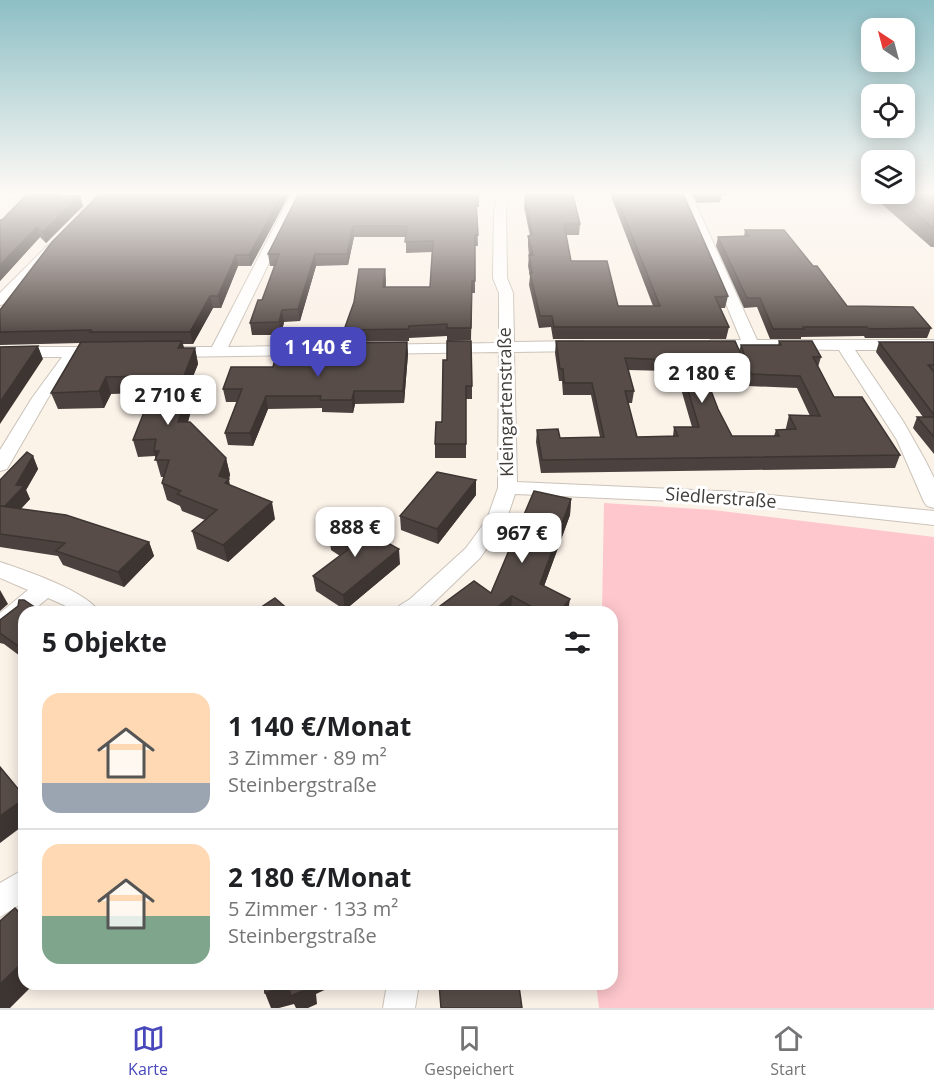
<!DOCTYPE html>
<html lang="de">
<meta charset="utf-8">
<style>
:root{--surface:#fff;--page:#f2f2f2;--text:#202124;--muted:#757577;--line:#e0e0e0;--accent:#4847bc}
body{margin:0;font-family:"Open Sans",sans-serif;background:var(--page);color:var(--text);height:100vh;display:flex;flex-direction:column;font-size:22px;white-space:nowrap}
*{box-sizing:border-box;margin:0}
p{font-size:20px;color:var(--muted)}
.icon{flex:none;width:33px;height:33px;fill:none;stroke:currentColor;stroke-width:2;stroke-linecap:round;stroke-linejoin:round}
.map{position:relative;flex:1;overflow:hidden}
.sheet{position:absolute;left:18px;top:606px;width:600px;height:384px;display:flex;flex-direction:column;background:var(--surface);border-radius:18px;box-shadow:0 3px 15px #0003}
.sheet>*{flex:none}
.needle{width:39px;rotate:324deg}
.fabs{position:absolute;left:861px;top:18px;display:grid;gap:12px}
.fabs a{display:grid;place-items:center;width:54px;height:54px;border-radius:12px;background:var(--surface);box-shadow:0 3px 15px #0003;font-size:30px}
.price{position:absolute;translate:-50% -51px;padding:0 14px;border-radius:12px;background:#fff;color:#222;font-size:20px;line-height:39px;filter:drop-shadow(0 2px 3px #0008)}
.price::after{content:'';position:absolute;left:50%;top:36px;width:18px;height:14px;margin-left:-9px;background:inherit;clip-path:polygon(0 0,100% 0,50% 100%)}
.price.on{background:var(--accent);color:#fff}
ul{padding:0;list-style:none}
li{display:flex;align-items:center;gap:18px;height:150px;padding:0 24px}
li+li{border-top:2px solid var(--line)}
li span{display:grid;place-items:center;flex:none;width:168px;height:120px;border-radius:18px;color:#555}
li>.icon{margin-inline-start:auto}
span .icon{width:72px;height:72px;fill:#fffc;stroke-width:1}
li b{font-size:26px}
h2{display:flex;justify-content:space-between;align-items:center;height:72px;padding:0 24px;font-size:26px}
.dock{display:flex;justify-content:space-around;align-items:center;height:84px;border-top:2px solid var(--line);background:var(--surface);font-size:16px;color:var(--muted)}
.dock a{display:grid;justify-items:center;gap:3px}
.dock .on{color:var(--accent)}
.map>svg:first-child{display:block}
.green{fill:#fec7cd}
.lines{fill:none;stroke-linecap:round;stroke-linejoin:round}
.minor-casing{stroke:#cbc3b9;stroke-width:2}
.minor{fill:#fff;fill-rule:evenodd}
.wall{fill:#4b413e;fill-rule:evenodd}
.shaded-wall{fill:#3d3532}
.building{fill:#574c48;stroke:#3d3532;stroke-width:1.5;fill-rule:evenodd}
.labels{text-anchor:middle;stroke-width:6;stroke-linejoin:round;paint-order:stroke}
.street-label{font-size:18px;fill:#403c38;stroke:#fff}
</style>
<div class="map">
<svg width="934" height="1008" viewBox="0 0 934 1008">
<rect width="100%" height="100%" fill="#fbf2e8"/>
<path class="green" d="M604,503L713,510L934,537V1008H599L596,984H612V612H602Z"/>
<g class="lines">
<g class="minor-casing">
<path id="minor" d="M21,191H39L37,193L0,202V196Z
M100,191H112L89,215H81V211Z
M293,191H304L228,347L499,343V293L493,278L494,210L499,191H509L506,210L507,278L513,293L514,342L582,341L590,346L582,351L514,352L517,482L740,492L934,511V525L740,504L515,494L506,521L480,558L424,612H396L399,606L410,599L466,548L487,519L498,488L499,352L171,357L163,352L171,347H212Z
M679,191H690L757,340H934V350H855L903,421L925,460L934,478V508L927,506L924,502L897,440L839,350L706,348L703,345L711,340H741Z
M51,245L55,246L57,249L55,252L5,304L0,305V293L47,246Z
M0,347H99L107,352L99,357H77L48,398L7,469L0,471V450L32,398L62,357H0Z
M0,562C24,570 87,591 99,612H73L64,605L48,598L31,612H24V618L8,632L0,635V613L28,590L0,578Z
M24,869V902L0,917V883Z
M387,984H419L415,1008H383Z"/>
</g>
<use href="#minor" class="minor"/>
</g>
<path class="wall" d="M59,191L61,196H80L83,206L46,243L40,237L0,281V220Z
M110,191H291L251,266H238L221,308H213L193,344H183L184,348H195L198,364L192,379L196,393L188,422L226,458L230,475L229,479L230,485L275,519L228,562L197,549L192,531L205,520L182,511L180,506L167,500L162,483L164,477H161L155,456L138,457L133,440L145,410L141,398L143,393L111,394L104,408L58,409L51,393L80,343L0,345V310Z
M300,191H479V207H477L478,246H475V293H472L471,340L447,341V336L409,338V341L346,342L344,330L385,269L386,287H430L432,252L406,253V237H354L348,265L316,266L300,321L284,322L281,335H252L250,323L262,300L275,266H270L268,254Z
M525,191H572L580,224L579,235H566L571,261L618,306H653L609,191H682L728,296L725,308H721L729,327L726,339H553L551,327L539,328L529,285L530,276L528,266L529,255L528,246V236H530L524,207L525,197H526Z
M690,191H730L729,195H722L720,202L697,203Z
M786,191H872V194H904L934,191V247H931L868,192L789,194Z
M745,230L813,266L847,306L931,328L927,338H865L864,336L801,337V339H770L757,307L744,308L716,246L718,237L744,236Z
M556,341L739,351L741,345H778L779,341L821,357L818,367L834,397L900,455L895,468L541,473L536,442L537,430L560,438L600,437L591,395H563L562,381H559L555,353ZM740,364L748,386L797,388L810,416L789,415L786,428V430H776L774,436H732L718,409L706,377L707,369H739ZM628,370L668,371L671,382H679L692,427H674L673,436L637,437L628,403H632L634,391Z
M407,342L408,354L404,403L355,404L353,413L322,412V408L268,409L253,446L228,445L225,433L237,402H226L223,389L273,367L322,362L339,350Z
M879,342H934V454L913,428L917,417H923L876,352Z
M447,360L472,386V399H466V458H435V444L442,422Z
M33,456L38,469L26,490L30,499L21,509L149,542L154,556L124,587L63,565L58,556L0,547V480Z
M476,495L438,544L401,530L400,516Z
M571,499L570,515L544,586L568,612H432L491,593Z
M329,535L400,564L345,610L316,591L313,576L340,556L331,550Z
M24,612V659L4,644L0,643V620Z"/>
<path class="shaded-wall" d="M56,191H59L62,198L51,196Z
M284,191H291L251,266L249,255Z
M80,196L83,206L46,243L43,232Z
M353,226L354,237L348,265L347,254Z
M37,227L40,237L0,281V265Z
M315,254L316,266L300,321L298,309Z
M236,255L238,266L221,308L218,296Z
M385,269L386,281L384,298L383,287Z
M210,296L213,308L193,344L190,332Z
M282,310L284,322L281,335L279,322Z
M182,341L186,357L178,348Z
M407,342L408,354L404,403L403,391Z
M38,346L43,359L0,424V402Z
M195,348L198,364L192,379L196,393L183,439L178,422L183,378Z
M106,377L111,394L104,408L99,391Z
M354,391L355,404L353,413L352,400Z
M266,396L268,409L253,446L250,433Z
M154,451H159L156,460Z
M33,456L38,469L26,490L30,499L10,520L4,508Z
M226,458L230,475L228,480L233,497L219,476Z
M476,480V495L438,544L437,529Z
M571,499L570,515L539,600L540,584Z
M272,502L275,519L228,562L223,545Z
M149,542L154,556L124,587L118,572Z
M399,549L400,564L345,610L343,595Z
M0,590L8,604L0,611Z
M512,596L511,612H491Z
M570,599L568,612H559Z
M24,799V825L0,843V816Z
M24,961V984H34L10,1008H0V984Z
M311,984H337L316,994L317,1004L308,1008H296L294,1004L279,1008H271L265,993L288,986Z"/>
<path class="building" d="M30,191H56L51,196H80L43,232L37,227L0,265V220H2Z
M110,191H284L249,255H236L218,296H210L190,332H90L91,330L0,332V310L52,242L99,195Z
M300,191H479V197H477L476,202L478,235H475V281H472L471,328H447V324L409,326L408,329L344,330L354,302L359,269H385L383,287H430L433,241L405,242L407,226H353L347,254H315L298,309L282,310L279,322L250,323L258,300H262L279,254H268Z
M527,191H572L580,224H564L571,261H607L618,306H660L614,191H682L728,296L715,297L729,327H554L552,316H540L530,273H532L529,255H533L528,236L532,235L525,197H529Z
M697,191H721L722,192H699Z
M904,191H934V229L892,194H904Z
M745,230H784L813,266H817L847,306L913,307L931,328L869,329L867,327H803L804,329H773L760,298H747L718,237L749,236Z
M182,341L178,348H195L183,378L192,377L178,422H190L226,458L219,476L229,479L225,483L272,502L223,545L192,531L217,510L177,494L181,491L162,483L169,460H155L159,451H154L156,439L133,440L150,397L141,398L149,376L106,377L99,391L51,393L81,342Z
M447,341H471L472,386H466V444H435L436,422H442L443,360H447Z
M556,341H735L742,357H703L708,370H703L718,409L732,436H779L776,430L796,429L789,415L820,416L800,376L751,374L741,345H781L779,341H812L821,357H813L834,397H862L900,455L542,460L537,430L558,429L560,438L604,437L592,383H564L563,369H560ZM625,358L670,360L673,370H682L699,427H674L678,436L637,437L625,391H634Z
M407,342L403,391H354L352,400H320L321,396H266L250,433H225L242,389H223L231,367H273L274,363L322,362L324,350H339L341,343Z
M879,342H934V365H928L934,372V415Z
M38,346L0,402V347Z
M917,417H934V437Z
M27,452L33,456L16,485L24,486L5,506H0V480Z
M437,472L476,480L437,529L400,516Z
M534,491L571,499L540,584L570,599L559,612H541L512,596L491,612H432L474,581L491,593Z
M0,506L66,515L149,542L118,572L56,551L65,543L0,534Z
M348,521L399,549L343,595L313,576L350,548L329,535Z
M275,598L291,612H254Z
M19,600H24L42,612H24V650L0,633V620L18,606Z
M0,767L24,796V799L0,816Z
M15,908L24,917V961L0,984V921Z
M264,984H311V987L291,996L288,986L265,993Z
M439,984H501V988L519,986L522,1008H441Z"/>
<linearGradient id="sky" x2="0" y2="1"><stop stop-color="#8dbfc5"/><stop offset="0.58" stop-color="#fdf9f5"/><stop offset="1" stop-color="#fdf9f5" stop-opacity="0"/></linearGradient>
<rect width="934" height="332" fill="url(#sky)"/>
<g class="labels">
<g class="street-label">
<text transform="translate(506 402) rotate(-91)" y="6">Kleingartenstraße</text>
<text transform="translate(721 498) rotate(4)" y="6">Siedlerstraße</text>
</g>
</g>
</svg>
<div class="fabs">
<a><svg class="needle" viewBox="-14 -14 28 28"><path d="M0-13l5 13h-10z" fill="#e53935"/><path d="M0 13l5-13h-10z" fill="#757577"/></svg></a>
<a><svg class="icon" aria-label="locate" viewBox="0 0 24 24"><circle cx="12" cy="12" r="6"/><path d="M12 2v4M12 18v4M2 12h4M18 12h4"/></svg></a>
<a><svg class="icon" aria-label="layers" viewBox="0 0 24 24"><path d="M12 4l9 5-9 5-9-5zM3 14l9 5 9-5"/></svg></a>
</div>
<b class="price on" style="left:318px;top:378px">1 140 €</b>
<b class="price" style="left:702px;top:404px">2 180 €</b>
<b class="price" style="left:168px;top:426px">2 710 €</b>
<b class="price" style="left:355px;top:558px">888 €</b>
<b class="price" style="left:522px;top:564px">967 €</b>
<section class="sheet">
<h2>5 Objekte<svg class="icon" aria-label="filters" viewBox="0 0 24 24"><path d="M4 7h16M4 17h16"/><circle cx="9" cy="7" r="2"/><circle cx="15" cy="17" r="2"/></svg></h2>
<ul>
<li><span style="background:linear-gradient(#ffd9b3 75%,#9aa5b1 0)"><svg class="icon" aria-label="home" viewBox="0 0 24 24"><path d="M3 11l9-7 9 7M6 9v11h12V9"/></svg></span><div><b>1 140 €/Monat</b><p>3 Zimmer · 89 m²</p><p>Steinbergstraße</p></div></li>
<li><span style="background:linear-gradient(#ffd9b3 60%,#7fa58c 0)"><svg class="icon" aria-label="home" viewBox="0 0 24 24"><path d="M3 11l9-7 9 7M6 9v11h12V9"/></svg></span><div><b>2 180 €/Monat</b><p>5 Zimmer · 133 m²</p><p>Steinbergstraße</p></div></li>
</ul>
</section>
</div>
<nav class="dock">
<a class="on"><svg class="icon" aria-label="map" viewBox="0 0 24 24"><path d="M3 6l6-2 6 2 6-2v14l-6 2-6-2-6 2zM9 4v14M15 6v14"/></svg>Karte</a>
<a><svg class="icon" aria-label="saved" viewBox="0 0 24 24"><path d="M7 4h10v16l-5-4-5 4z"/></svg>Gespeichert</a>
<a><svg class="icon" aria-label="home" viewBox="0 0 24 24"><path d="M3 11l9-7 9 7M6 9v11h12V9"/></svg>Start</a>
</nav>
